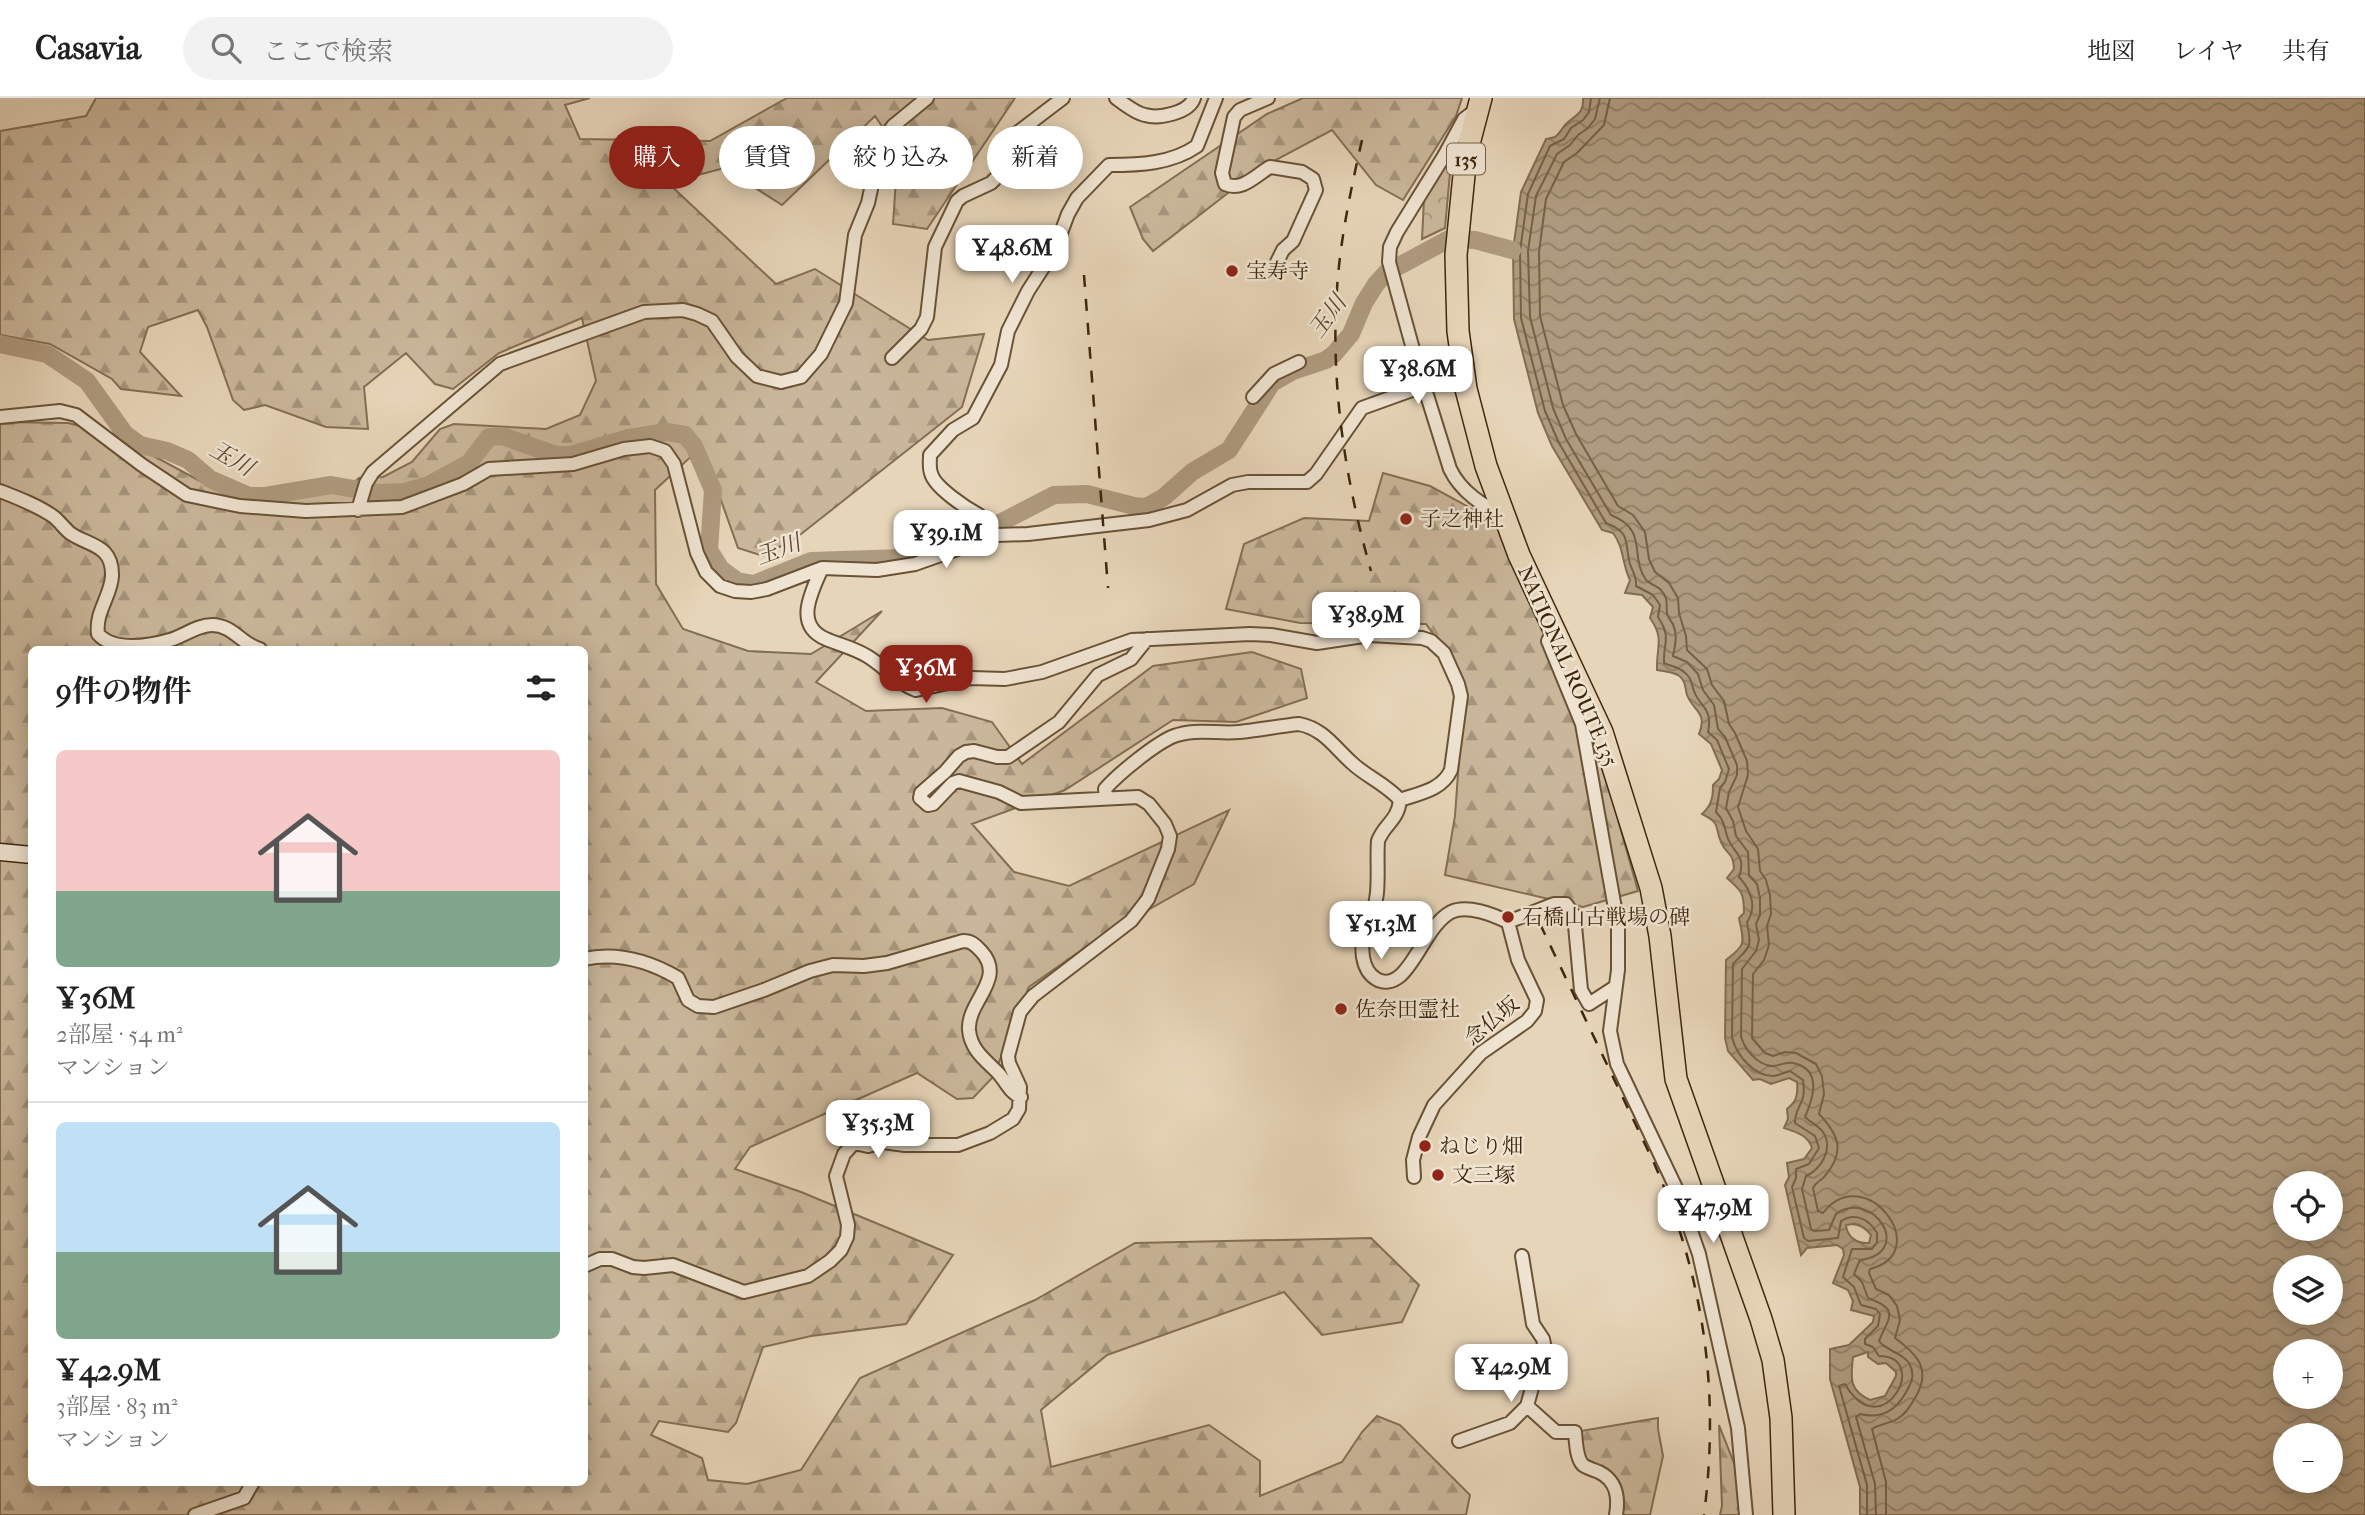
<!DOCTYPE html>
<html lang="ja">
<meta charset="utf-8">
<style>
:root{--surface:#fff;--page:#f2f2f2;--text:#222;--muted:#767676;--line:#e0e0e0;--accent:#8f2418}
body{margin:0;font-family:"IM FELL French Canon","Noto Serif JP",serif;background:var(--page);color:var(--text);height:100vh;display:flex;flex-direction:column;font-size:26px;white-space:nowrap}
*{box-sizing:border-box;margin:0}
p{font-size:23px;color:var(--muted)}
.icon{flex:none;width:38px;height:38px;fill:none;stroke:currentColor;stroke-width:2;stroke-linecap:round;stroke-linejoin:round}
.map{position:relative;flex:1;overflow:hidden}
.sheet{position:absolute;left:28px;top:548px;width:560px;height:840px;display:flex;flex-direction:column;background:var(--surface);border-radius:10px;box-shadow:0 4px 18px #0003}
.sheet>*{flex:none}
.guide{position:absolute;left:609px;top:28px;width:665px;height:63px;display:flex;gap:14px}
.fabs{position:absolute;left:2273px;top:1073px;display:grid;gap:14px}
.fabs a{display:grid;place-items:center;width:70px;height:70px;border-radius:50%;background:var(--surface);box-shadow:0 4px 18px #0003;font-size:35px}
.price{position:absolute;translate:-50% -60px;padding:0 16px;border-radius:14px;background:#fff;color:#222;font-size:23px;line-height:46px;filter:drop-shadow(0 2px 4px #0008)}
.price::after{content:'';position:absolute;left:50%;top:42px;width:21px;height:16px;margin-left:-10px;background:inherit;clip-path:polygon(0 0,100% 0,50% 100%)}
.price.active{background:var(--accent);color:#fff}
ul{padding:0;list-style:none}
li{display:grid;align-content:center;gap:14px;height:371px;padding:0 28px}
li+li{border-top:2px solid var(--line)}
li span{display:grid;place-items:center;height:217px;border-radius:10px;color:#555}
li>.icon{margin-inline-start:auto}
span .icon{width:126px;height:126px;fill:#fffc;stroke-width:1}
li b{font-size:30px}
h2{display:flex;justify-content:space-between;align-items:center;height:84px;padding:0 28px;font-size:30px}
.tag{padding:0 24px;border-radius:32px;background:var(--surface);box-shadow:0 4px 18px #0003;font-size:24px;line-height:63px}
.tag.active{background:var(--accent);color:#fff}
header{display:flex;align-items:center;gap:42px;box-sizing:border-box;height:98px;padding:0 35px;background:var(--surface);border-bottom:2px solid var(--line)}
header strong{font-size:33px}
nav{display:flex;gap:38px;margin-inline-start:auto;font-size:24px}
.search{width:490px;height:63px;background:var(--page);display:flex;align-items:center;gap:18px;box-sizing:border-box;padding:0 24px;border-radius:38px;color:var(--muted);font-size:26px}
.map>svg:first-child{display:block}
.forest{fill:url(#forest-firs);stroke:#846e53;stroke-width:2;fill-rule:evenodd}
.park{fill:url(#park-crowns);stroke:#846e53;stroke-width:2}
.water{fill:url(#water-waves);stroke:#826c50;stroke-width:2;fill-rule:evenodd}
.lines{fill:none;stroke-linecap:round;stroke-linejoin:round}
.shore{stroke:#766044;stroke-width:2}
.river{stroke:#ae9a7e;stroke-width:18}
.street-casing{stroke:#695236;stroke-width:16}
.secondary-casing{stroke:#3f260b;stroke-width:19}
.highway-casing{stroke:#3f260b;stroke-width:24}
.street{stroke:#efe4d2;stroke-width:12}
.secondary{stroke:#efe4d2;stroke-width:16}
.highway{stroke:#e7d5b9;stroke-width:21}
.rail{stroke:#3f260b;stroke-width:2.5;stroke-dasharray:12 12;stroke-linecap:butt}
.poi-dot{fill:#8f2418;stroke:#efe4d2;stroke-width:2.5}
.labels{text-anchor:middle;stroke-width:5;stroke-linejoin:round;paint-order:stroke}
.shield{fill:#efe4d2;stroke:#745f47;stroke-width:2}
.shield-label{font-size:19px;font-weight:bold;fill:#3f260b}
.poi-label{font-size:21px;fill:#3f260b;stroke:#efe4d2;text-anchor:start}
.street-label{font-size:21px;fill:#3f260b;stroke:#efe4d2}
.water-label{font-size:23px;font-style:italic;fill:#60492e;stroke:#efe4d2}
</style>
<header>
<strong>Casavia</strong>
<div class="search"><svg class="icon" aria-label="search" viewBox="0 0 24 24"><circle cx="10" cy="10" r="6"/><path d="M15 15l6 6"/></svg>ここで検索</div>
<nav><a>地図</a><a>レイヤ</a><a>共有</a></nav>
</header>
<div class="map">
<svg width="2365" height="1417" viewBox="0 0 2365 1417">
<defs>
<pattern id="forest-firs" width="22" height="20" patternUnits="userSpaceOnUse" patternTransform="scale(1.75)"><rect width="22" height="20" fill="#cab79b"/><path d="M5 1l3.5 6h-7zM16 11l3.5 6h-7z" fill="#a5957d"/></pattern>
<pattern id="park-crowns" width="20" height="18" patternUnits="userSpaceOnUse" patternTransform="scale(1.75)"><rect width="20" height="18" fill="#cab79b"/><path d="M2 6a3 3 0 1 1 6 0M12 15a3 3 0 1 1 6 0" fill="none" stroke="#a5957d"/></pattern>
<pattern id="water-waves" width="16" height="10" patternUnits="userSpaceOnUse" patternTransform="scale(1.75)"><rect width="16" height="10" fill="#ae9a7e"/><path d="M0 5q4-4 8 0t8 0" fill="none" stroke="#8f7d65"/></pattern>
</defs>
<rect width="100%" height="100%" fill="#e7d5b9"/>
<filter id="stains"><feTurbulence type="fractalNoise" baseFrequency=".00286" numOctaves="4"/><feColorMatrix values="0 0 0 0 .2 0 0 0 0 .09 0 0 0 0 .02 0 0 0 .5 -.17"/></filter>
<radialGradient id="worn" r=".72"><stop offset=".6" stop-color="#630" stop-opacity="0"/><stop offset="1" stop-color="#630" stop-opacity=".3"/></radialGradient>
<path class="forest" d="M96,0H590L565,7L580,41L710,43L787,0H1015L927,131L893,126L898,52L875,18L782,107L724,70L668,85L776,186L815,171L928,242L984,236L962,309L796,440L763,458L738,450L712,377L698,352L655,392L656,486L683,531L748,553L811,556L882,513L816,584L866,613L942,610L992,624L1022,666L1153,568L1252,554L1301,571L1307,600L1236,624L1173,622L1065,692L972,726L1014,774L1069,788L1229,712L1194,786L1100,839L1029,889L993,979L973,1000L957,1001L917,975L750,1049L735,1071L801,1094L953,1157L906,1226L811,1238L763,1249L736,1325L728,1334L659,1323L651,1337L702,1360L708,1382L747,1386L801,1372L860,1280L1035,1202L1135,1145L1371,1140L1419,1187L1402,1224L1322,1237L1284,1194L1107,1257L1041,1312L1051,1369L1209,1327L1260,1363V1398L1342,1364L1362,1334L1377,1318L1400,1327L1470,1397L1466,1417H0V324L68,325L113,336L235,402L343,394L359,380L383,379L412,364L440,331L454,326L546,331L580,317L596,283L582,220L499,255L453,291L435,286L406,255L364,289L368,331L326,329L265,307L244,312L233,302L207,229L198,212L148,229L140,254L181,298L121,291L112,281L50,246L0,237V33L86,18ZM32,551H584V1384H32Z
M1303,0H1462L1456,18L1403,102L1376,87L1332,32L1259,71L1153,153L1143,141L1130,109L1267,16Z
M1383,375L1430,388L1467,408L1496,427L1513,449L1529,501L1606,679L1638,793L1583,809L1445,777L1455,718L1462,619L1446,554L1426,526L1300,525L1226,511L1244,446L1304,420L1369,423Z
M1658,1320V1331L1663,1358L1650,1417H1616L1615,1387L1584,1368L1575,1334Z
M1719,1327L1739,1378V1417H1720L1722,1408Z"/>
<path class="park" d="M1452,53L1445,130L1422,141L1424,102Z"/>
<path class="water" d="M1583,0H2365V1417H1860V1389L1830,1281V1251L1849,1247L1873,1224L1874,1218L1851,1212L1853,1203L1848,1192L1833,1185L1844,1157L1843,1151L1837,1147L1807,1150L1801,1157L1785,1087L1789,1079L1787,1065L1804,1061L1812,1050C1808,1037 1796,1034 1784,1030L1788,1021L1787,1011C1797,1003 1798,997 1797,984L1789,980L1771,986L1760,981L1753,982L1728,953L1725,940L1726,862C1747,846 1744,845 1739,820L1744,815C1744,795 1742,793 1727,780L1734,771C1733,753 1727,758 1721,744C1714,728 1722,726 1702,716C1712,707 1713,699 1713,687L1719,681L1722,672L1711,646L1699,636C1708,614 1693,613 1687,597C1685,590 1686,582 1678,577C1672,574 1663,573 1657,572C1656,549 1665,541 1650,520L1653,509L1642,497L1625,495L1630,482C1622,466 1624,449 1613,435L1602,432L1552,348L1538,315L1514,221L1513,152L1521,94L1546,41L1555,39C1561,35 1562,29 1567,25C1577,16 1584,15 1583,0ZM2286,1085H2331V1130H2286ZM1853,1126C1861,1127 1866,1130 1871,1137L1869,1145C1857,1146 1847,1139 1846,1127ZM2286,1169H2331V1214H2286ZM2286,1253H2331V1298H2286ZM1868,1254V1259L1878,1266L1886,1265L1896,1274V1278L1885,1298L1870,1302C1848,1292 1851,1279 1853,1259ZM2286,1337H2331V1382H2286Z"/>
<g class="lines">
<path class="shore" d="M1591,0L1589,14L1583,22L1571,30L1564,41L1550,48L1528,96L1520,153L1521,220L1545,313L1559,345L1606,425C1632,435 1624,444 1630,466C1633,475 1637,479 1636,488L1653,497L1660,507L1658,519C1672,540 1663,544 1664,565C1670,568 1679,569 1684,574C1692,580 1691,585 1694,593C1700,610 1713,609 1708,634L1717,642L1729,671L1725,684L1720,690L1716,714C1724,722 1724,728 1727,738C1733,756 1747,757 1739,779C1750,791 1758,808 1747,824C1752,851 1751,847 1733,866L1732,939C1736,957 1754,978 1773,978C1778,978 1785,974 1790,973L1803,982C1807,1008 1795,1006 1795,1025L1815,1038L1819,1050L1809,1066L1796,1071V1080L1792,1089L1804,1140L1808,1143L1838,1140L1841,1123C1855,1114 1869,1121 1877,1135V1144L1872,1151H1852L1843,1179L1854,1189L1861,1207L1876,1211L1880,1216L1878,1228L1865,1241V1246L1873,1249L1879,1258C1932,1258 1882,1350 1845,1286L1839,1288L1867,1387V1417
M1600,0L1595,21L1588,30L1578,37L1570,47L1557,56L1536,98L1528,153L1530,219L1553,310L1566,341L1611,417C1649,432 1629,458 1646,482C1649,485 1656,488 1660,491C1669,500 1666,506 1667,516C1668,518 1672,525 1673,526C1678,538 1675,547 1673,558L1687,564L1698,576L1703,592L1714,607L1718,631L1725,639L1737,667V677L1729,694L1726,710L1733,723L1736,738L1748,754L1749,777L1757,786L1760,800V817L1756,826L1759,842L1756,853L1742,871L1741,938C1744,951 1757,966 1771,968C1778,969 1785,963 1793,965C1823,971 1813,1001 1805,1019C1810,1024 1819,1028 1823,1034C1834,1051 1821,1071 1806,1078L1802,1091L1811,1131L1814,1133L1829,1132L1836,1116C1873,1090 1915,1155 1860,1162L1854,1176L1862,1184L1868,1200C1901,1212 1888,1220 1879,1243C1886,1253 1901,1254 1909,1265C1916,1277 1911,1286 1905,1296C1895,1313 1880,1321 1860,1316L1856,1319L1875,1386L1876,1417
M1610,0L1604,27L1577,55L1564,64L1546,101L1539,154L1540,218L1563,307L1576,336L1618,408L1633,417L1645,434L1649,461L1655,474L1669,485L1678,500L1679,515L1686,538L1687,552L1707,571L1712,587L1724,603L1729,626L1735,635L1747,663L1748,677L1738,709L1746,733L1758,751L1760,773L1766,782L1770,797L1771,816L1767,828L1769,847L1764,862L1753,876L1752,940L1765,955L1773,958L1785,954L1796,955L1816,966L1822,978L1824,996L1819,1016C1839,1037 1846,1054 1824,1079C1819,1084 1816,1084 1813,1090L1818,1113L1823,1115C1865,1061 1936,1154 1870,1171L1869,1175L1876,1191L1889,1197L1897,1208L1900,1222L1895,1240C1918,1257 1932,1272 1915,1300C1910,1308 1906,1316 1897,1321C1889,1326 1879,1326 1872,1331L1886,1384V1417"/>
<path class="river" d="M0,246L47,256L87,283L125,336L140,347L167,353L188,362L210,381L249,398H265L331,387L378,395L405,394L429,387L469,365L489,339L502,338L556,357H571L629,340L667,334L685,337L694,348L713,392L709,452L721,471L737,483L754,486L811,463L903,460L994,428L1054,397L1087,396L1134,408L1146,409L1164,399L1192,374L1229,352L1272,285L1293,273L1326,262L1334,256L1351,236L1364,205L1376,186L1386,175L1449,141L1475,142L1512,152"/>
<g class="street-casing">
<path id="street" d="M1116,0C1124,6 1135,15 1145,17C1159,21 1189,15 1194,0
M1268,0L1240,12L1234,19L1222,75L1225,86C1242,94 1256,77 1270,69L1302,74L1313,81L1316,92L1312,101L1293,143L1283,152L1277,164
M1477,11L1464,21L1444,58L1397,134L1390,149L1389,164L1416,262L1450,371C1461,394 1482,407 1504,418
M892,260L921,231L927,219L935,149L957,103L963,98L991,85L997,79L1017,35L1063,0
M1253,299L1274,276L1299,264
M0,319L60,313L76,317L142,367L187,397L240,408L306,413L402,409L463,386L489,371L573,366L624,351L650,348L665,353L674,366L697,455L706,474L720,488L735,493L751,494L767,491L822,470L877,472L915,466L997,437L1028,436L1149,422L1187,412L1232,387L1248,384H1307L1316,376L1362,310L1462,274
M0,393C18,400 39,408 54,419C60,424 64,430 70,435C88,448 113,446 112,478C111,498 95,514 98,536C114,554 149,548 170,542C184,538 197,527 212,527C233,527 242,547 260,551
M358,412L366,385L373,374L500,266L644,214L683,212L697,216L712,223L737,259L757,278L781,284L801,279L821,256L846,205L855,137L868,105L881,44L893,28L927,0
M981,442L979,417C966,410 934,389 931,375C929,370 930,362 930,357L953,332L973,320L1001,267L1008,233L1028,193L1055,151L1068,116L1077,100L1109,67C1139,67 1171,66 1197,48L1216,0
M822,470C812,493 793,527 826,541C840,547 854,550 867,558C884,568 897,585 916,592L971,580L1005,581L1042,574L1132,542L1250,536L1271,537L1317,545L1370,537L1422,540L1431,543L1444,555L1458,586L1461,598L1451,672C1442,692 1420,695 1400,702
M1552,535L1548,543L1582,626L1618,827V872L1610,933L1617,966L1676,1090L1699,1156L1738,1330L1746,1417
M1106,699L1105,691C1118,676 1156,645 1174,638C1195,630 1218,636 1239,634C1259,632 1279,628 1299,626C1324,631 1334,649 1352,665C1367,679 1386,686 1400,702C1398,723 1384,726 1378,743C1376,769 1382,799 1369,823C1363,835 1361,845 1363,859C1366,878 1383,893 1401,877C1418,861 1430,825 1451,814C1467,806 1494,817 1508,824
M1508,824L1554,806H1566L1574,817L1581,892L1589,906L1615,889
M584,861C617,854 649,863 678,880L688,902L698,908L714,909L764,892L810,873L833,867L864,868L887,865L963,843C972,843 975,847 981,853C1007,881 967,903 969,932C971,953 986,962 999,976C1006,984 1011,996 1021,999
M1414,1079L1413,1062L1419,1039L1434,1007L1481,955L1527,923L1535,913L1537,902L1518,862L1508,824
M1522,1158L1533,1226L1543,1241L1544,1246L1527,1308L1556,1334H1575C1576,1343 1576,1360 1583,1367C1587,1370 1594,1372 1599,1374C1617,1383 1619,1399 1616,1417
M584,1168L600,1161H612L633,1169L644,1170L673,1167L744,1194L808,1178L830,1163L841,1152L847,1139L848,1127L836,1078L844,1056L854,1045L868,1048L883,1044L905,1047H958L990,1035L1013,1021L1019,1011L1020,989L1009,965L1008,958L1020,914L1033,898L1131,823L1148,801L1168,751L1170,738L1165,726L1149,706L1138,699L1021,705L999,694L959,683L953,685L933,706L928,707L920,700L921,695L945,674L959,658L966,654L974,653L997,659H1008L1059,624L1098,577L1131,561L1147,541
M1459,1343L1510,1325L1527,1308
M195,1417L244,1400L253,1384"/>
</g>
<g class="secondary-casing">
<path id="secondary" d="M0,754L32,757"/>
</g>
<g class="highway-casing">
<path id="highway" d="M1481,0L1466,57L1456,157L1458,233L1466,291L1486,368L1519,457L1602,634L1651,790L1660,838L1676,981L1761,1221L1773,1262L1781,1320L1784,1417"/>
</g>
<use href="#street" class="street"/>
<use href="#secondary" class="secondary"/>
<use href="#highway" class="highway"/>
<path class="rail" d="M1362,42C1352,86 1342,133 1338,178C1329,278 1344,378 1371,473
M1084,177L1108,490
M1540,826L1654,1065C1704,1180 1720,1292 1704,1417"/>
</g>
<g class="poi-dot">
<circle cx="1232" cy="173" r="7"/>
<circle cx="1406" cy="421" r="7"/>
<circle cx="1508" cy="819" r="7"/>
<circle cx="1341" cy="911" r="7"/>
<circle cx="1425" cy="1048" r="7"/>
<circle cx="1438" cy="1077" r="7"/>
</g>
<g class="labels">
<rect class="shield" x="1447" y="45.5" width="38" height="31" rx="5"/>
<g class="shield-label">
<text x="1466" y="68">135</text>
</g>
<g class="poi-label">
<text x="1246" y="180">宝寿寺</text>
<text x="1420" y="428">子之神社</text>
<text x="1522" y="826">石橋山古戦場の碑</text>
<text x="1355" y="918">佐奈田霊社</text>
<text x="1439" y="1055">ねじり畑</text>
<text x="1452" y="1084">文三塚</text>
</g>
<g class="street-label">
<text transform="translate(1568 568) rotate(66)" y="7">NATIONAL ROUTE 135</text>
<text transform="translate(1492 923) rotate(-40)" y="7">念仏坂</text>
</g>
<g class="water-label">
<text transform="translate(1327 218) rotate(-54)" y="8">玉川</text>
<text transform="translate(232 360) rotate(30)" y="8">玉川</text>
<text transform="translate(778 451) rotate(-20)" y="8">玉川</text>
</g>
</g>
<rect width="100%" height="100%" filter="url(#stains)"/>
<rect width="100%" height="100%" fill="url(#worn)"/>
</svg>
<div class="fabs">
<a><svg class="icon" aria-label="locate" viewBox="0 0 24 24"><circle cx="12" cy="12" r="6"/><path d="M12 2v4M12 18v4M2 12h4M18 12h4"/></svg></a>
<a><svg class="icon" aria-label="layers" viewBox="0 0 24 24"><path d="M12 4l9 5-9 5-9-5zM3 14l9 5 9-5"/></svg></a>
<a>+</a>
<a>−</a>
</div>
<b class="price" style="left:1012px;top:187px">¥48.6M</b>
<b class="price" style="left:1418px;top:308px">¥38.6M</b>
<b class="price" style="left:946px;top:472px">¥39.1M</b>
<b class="price" style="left:1366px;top:554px">¥38.9M</b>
<b class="price active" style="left:926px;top:607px">¥36M</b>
<b class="price" style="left:1381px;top:863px">¥51.3M</b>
<b class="price" style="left:878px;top:1062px">¥35.3M</b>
<b class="price" style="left:1713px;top:1147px">¥47.9M</b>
<b class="price" style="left:1511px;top:1306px">¥42.9M</b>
<div class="guide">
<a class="tag active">購入</a>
<a class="tag">賃貸</a>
<a class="tag">絞り込み</a>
<a class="tag">新着</a>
</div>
<section class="sheet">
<h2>9件の物件<svg class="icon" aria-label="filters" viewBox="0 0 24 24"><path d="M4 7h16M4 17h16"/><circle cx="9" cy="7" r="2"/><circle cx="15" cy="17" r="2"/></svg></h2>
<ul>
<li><span style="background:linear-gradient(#f6c9c9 65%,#7fa58c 0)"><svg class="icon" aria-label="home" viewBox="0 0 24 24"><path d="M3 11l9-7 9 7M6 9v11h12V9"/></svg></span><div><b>¥36M</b><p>2部屋 · 54 m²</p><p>マンション</p></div></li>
<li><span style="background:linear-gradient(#bfe0f5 60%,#7fa58c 0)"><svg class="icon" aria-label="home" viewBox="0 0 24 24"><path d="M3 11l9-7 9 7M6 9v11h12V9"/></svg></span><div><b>¥42.9M</b><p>3部屋 · 83 m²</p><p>マンション</p></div></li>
</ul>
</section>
</div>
